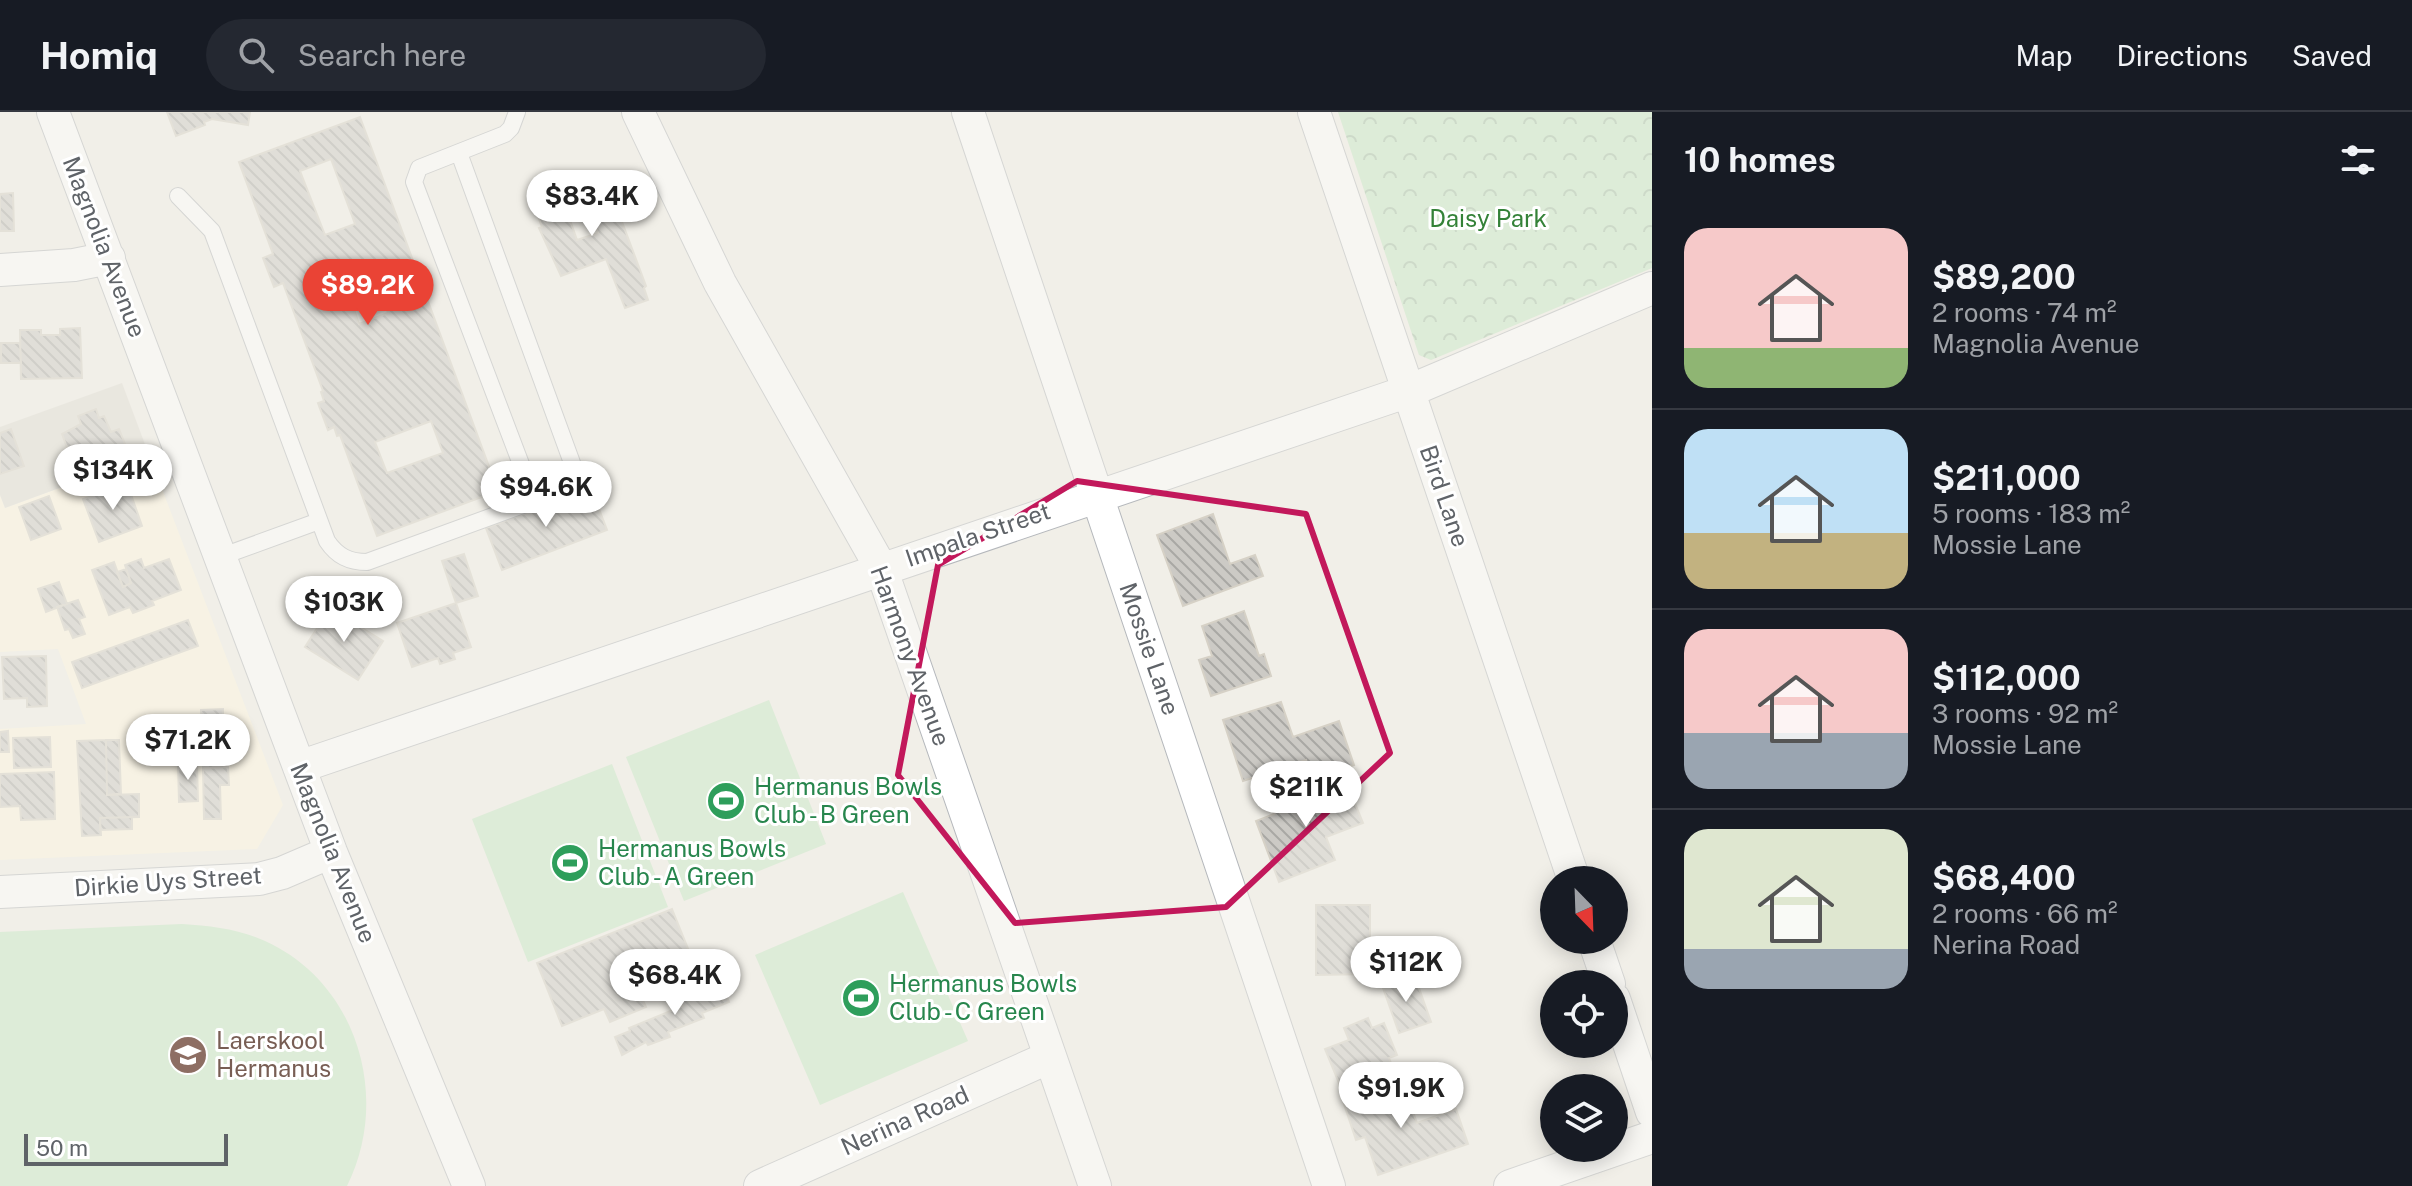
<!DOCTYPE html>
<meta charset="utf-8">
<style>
:root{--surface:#171b24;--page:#242831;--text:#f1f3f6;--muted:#9ea1a6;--line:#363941;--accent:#ea4335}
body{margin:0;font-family:"Public Sans",sans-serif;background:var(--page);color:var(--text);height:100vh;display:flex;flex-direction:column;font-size:30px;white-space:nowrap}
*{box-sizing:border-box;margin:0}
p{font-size:26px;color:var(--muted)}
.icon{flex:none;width:44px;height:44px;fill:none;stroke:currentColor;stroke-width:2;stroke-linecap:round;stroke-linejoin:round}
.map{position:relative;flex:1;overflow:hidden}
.panel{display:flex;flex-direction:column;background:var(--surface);width:760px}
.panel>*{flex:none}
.needle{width:52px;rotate:157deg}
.buttons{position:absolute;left:1540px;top:754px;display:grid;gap:16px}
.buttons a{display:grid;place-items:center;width:88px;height:88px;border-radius:50%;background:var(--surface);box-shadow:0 4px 20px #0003;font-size:40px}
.scale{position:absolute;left:24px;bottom:20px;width:204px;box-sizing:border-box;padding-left:8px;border:4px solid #5f6368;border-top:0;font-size:22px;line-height:28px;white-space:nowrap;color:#5f6368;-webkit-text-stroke:6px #fff;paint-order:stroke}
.price{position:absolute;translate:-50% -68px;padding:0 18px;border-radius:28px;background:#fff;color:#222;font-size:26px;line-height:52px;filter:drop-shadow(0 2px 4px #0008)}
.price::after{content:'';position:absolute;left:50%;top:48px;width:24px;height:18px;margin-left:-12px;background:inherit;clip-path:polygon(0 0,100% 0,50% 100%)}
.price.selected{background:var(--accent);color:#fff}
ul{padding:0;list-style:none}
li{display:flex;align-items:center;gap:24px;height:200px;padding:0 32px}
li+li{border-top:2px solid var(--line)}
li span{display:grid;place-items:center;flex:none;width:224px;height:160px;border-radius:24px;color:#555}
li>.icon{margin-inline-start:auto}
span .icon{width:96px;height:96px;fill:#fffc;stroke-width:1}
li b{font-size:34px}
h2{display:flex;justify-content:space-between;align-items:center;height:96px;padding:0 32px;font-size:34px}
header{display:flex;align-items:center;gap:48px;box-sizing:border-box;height:112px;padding:0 40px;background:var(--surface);border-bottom:2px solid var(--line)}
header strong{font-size:38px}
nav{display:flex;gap:44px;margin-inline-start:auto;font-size:28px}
.search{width:560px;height:72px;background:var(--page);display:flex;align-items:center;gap:20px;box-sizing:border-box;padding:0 28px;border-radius:44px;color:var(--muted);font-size:30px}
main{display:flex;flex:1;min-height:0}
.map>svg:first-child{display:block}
.commercial{fill:#fef7e0}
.education{fill:#e1ded6}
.forest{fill:url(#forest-crowns)}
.garden{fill:#c5e8c5}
.building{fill:url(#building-back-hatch);stroke:#d6d1c6;stroke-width:2;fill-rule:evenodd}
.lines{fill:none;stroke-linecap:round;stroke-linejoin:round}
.lane-casing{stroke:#b5b8bc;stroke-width:18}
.street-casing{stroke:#b5b8bc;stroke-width:34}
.lane{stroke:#fff;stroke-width:16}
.street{stroke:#fff;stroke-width:32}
.marked{fill:none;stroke:#c2185b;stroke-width:6;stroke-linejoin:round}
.labels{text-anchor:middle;stroke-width:6;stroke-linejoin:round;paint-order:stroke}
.park-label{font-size:24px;fill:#348238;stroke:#fff}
.street-label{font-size:24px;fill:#5f6368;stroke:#fff}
.leisure-label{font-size:24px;fill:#27864d;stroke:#fff;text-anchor:start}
.education-label{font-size:24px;fill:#785e54;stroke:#fff;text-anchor:start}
</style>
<header>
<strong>Homiq</strong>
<div class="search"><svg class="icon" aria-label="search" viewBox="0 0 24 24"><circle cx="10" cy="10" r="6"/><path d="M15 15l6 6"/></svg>Search here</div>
<nav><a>Map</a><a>Directions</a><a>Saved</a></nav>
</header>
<main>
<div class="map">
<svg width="1652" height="1074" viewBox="0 0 1652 1074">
<defs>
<pattern id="forest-crowns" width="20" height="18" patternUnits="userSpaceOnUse" patternTransform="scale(2)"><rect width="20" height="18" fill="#c5e8c5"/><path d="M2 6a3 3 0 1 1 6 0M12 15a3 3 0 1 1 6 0" fill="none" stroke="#a3c0a4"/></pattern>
<pattern id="building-back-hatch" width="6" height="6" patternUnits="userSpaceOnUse" patternTransform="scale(2)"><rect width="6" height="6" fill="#cccac5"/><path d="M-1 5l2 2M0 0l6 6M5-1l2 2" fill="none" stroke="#a9a8a4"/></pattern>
</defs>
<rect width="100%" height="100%" fill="#f1efe8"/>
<path class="commercial" d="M149,343L283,693L257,737L0,748V617L86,612L58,537L0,540V383L5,396Z"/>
<path class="education" d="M122,271L149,343L5,396L0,383V315Z"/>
<path class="forest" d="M1338,0H1652V156L1431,248L1419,243Z"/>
<path class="garden" d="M769,588L826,732L684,789L626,645Z
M612,652L668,795L528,850L472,707Z
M903,780L968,929L820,993L755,843Z
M182,812C211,814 239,817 265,829C358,871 391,986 347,1074H0V820Z"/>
<path class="building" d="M167,0H250L248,13L212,7L204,10L205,13L176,24Z
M360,5L498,379L377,424L340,323L337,324L334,315L328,318L318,291L324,289L321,280L323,279L283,171L274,175L263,146L273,142L239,50ZM331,47L355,112L325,123L300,59ZM378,172L388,201L359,212L349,183ZM431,309L443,341L387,361L375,330Z
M606,67L646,174L644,176L648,188L625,196L606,147L561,164L539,116L542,115L534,94ZM590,101L598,121L577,128L570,108Z
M13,81L14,119H0V82Z
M80,216L82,266L21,267L20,218H41V223H60V217Z
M1,231H20L21,251H1Z
M96,297L99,306L104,304L111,320L119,317L129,342L85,358L84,355L75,358L62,322L81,312L78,304Z
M11,317L24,354L0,362V321Z
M127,371L142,414L99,430L83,387Z
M591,376L607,418L502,458L486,416Z
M49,384L61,417L31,428L19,395Z
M1213,402L1230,452L1255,443L1263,464L1183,494L1157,423Z
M464,442L478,484L456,491L442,449Z
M141,447L144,456L169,447L181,478L152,489L154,493L133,501L130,495L109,503L92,458L114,450L123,475L131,471L125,453Z
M126,457L131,471L123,475L117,460Z
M59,470L67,492L46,500L38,477Z
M78,488L85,505L79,507L85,522L73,526L69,517L65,518L57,495Z
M456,491L471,535L453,541L455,547L440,552L438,546L412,555L397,511Z
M330,496L383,529L358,568L305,535Z
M1244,499L1259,544L1264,542L1271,564L1211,584L1199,548L1212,544L1202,514Z
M188,508L198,534L82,576L72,550Z
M46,544L47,594L27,595V586L4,587L2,545Z
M1281,590L1293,625L1339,609L1354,653L1312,666L1306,648L1243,669L1223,608Z
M223,597V611H230V638L202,639L201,598Z
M8,619L9,640H0V620Z
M50,625L51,655L14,656L13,626Z
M106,628L107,683L139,682V705L100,706L101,723L82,724L77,629Z
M106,628H119L121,682L107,683Z
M225,638L226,655L203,656L202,639Z
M197,651L198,689L179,690L178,652Z
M228,655L229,673H220L221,707H204L203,656Z
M54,660L55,707L21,708L20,694L0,695V662Z
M1336,669L1343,688L1352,684L1363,711L1326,725L1335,748L1279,770L1256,709L1274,702L1271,694Z
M132,705V717L100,718V706Z
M1316,793H1370V862L1316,863Z
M672,797L697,859L640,882L646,895L610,910L604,897L562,914L537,851Z
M1414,862L1431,910L1399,921L1382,873Z
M719,866L729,890L702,901L704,906L668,920L670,925L648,933L646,930L622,943L615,925L630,919L629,916L683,894L678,883Z
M1368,906L1372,916L1384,911L1397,943L1389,946L1394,959L1343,981L1325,937L1349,928L1344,916Z
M1387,973L1392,986L1400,983L1407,1003L1413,1000L1417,1011L1456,997L1468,1032L1378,1063L1365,1025L1356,1028L1343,989Z"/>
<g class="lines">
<g class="lane-casing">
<path id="lane" d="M517,0L511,16L505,22L419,56L414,70L535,389
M178,84L212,119L327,429C337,444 349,450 367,450L564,378L573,368L575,359L459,41
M220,445L319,409"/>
</g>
<g class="street-casing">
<path id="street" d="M53,0L331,740L469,1074
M638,0L720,171L881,456L1095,1074
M968,0L1329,1074
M1314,0L1574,768
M0,158L74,153L109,146
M299,655L1409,279L1652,176
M0,780L259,767L282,761L331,740
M1594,828L1609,872
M1614,887L1652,1000
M760,1074L1050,945
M1510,1074L1652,1025"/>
</g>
<use href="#lane" class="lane"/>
<use href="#street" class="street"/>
</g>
<path d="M0 0H1652V1074H0ZM1077,369L1306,402L1390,641L1226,795L1015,811L898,663L938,453Z" fill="#f1efe8" fill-opacity=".55" fill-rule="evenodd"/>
<path class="marked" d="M1077,369L1306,402L1390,641L1226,795L1015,811L898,663L938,453Z"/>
<defs>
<g id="stadium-disc" transform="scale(2)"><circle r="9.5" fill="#2e9e5b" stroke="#fff"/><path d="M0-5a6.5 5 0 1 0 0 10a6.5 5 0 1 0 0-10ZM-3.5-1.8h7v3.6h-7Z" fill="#fff"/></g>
<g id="school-disc" transform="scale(2)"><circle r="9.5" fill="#8d6e63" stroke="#fff"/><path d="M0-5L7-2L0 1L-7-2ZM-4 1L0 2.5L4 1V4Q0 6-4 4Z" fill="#fff"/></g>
</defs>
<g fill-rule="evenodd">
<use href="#stadium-disc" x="726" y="689"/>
<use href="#stadium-disc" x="570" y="751"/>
<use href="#stadium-disc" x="861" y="886"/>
<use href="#school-disc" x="188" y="943"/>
</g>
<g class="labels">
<g class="park-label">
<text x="1488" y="115">Daisy Park</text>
</g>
<g class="street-label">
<text transform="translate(104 135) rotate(69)" y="8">Magnolia Avenue</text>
<text transform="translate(1444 384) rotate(71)" y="8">Bird Lane</text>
<text transform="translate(978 423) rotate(-19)" y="8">Impala Street</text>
<text transform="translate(1149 537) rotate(71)" y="8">Mossie Lane</text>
<text transform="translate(910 544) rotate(70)" y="8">Harmony Avenue</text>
<text transform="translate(333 741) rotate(68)" y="8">Magnolia Avenue</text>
<text transform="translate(168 770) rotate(-4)" y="8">Dirkie Uys Street</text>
<text transform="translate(905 1009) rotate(-24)" y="8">Nerina Road</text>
</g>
<g class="leisure-label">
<text x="754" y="683">Hermanus Bowls<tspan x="754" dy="28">Club - B Green</tspan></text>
<text x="598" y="745">Hermanus Bowls<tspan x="598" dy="28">Club - A Green</tspan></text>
<text x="889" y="880">Hermanus Bowls<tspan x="889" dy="28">Club - C Green</tspan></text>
</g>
<g class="education-label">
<text x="216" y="937">Laerskool<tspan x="216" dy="28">Hermanus</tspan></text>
</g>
</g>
</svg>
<div class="buttons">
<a><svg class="needle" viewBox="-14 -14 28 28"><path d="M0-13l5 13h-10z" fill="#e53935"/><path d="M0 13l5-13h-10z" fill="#9ea1a6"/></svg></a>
<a><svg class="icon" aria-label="locate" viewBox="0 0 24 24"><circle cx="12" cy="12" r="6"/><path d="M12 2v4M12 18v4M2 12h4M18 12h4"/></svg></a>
<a><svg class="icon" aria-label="layers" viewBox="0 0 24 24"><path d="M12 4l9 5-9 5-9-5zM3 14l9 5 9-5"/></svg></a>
</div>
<div class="scale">50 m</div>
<b class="price" style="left:592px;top:126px">$83.4K</b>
<b class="price selected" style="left:368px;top:215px">$89.2K</b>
<b class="price" style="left:113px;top:400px">$134K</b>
<b class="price" style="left:546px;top:417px">$94.6K</b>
<b class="price" style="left:344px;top:532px">$103K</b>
<b class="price" style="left:188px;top:670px">$71.2K</b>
<b class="price" style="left:1306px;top:717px">$211K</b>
<b class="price" style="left:1406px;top:892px">$112K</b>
<b class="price" style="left:675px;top:905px">$68.4K</b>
<b class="price" style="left:1401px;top:1018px">$91.9K</b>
</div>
<section class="panel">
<h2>10 homes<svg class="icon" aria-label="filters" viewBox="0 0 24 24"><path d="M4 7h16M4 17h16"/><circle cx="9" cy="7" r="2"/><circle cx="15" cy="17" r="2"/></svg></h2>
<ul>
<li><span style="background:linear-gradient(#f6c9c9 75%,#8fb573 0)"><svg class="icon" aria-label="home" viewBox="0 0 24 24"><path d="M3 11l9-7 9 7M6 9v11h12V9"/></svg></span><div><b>$89,200</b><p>2 rooms · 74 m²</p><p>Magnolia Avenue</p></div></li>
<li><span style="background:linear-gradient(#bfe0f5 65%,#c2b280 0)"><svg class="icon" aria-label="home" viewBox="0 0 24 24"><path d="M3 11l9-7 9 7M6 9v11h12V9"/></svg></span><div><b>$211,000</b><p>5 rooms · 183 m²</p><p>Mossie Lane</p></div></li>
<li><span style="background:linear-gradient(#f6c9c9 65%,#9aa5b1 0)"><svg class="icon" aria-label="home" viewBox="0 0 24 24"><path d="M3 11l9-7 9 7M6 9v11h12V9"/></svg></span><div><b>$112,000</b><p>3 rooms · 92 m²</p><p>Mossie Lane</p></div></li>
<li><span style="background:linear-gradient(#dfe7d0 75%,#9aa5b1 0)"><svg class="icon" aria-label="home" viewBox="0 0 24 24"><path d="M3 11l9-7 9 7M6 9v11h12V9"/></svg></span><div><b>$68,400</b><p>2 rooms · 66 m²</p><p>Nerina Road</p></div></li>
</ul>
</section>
</main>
